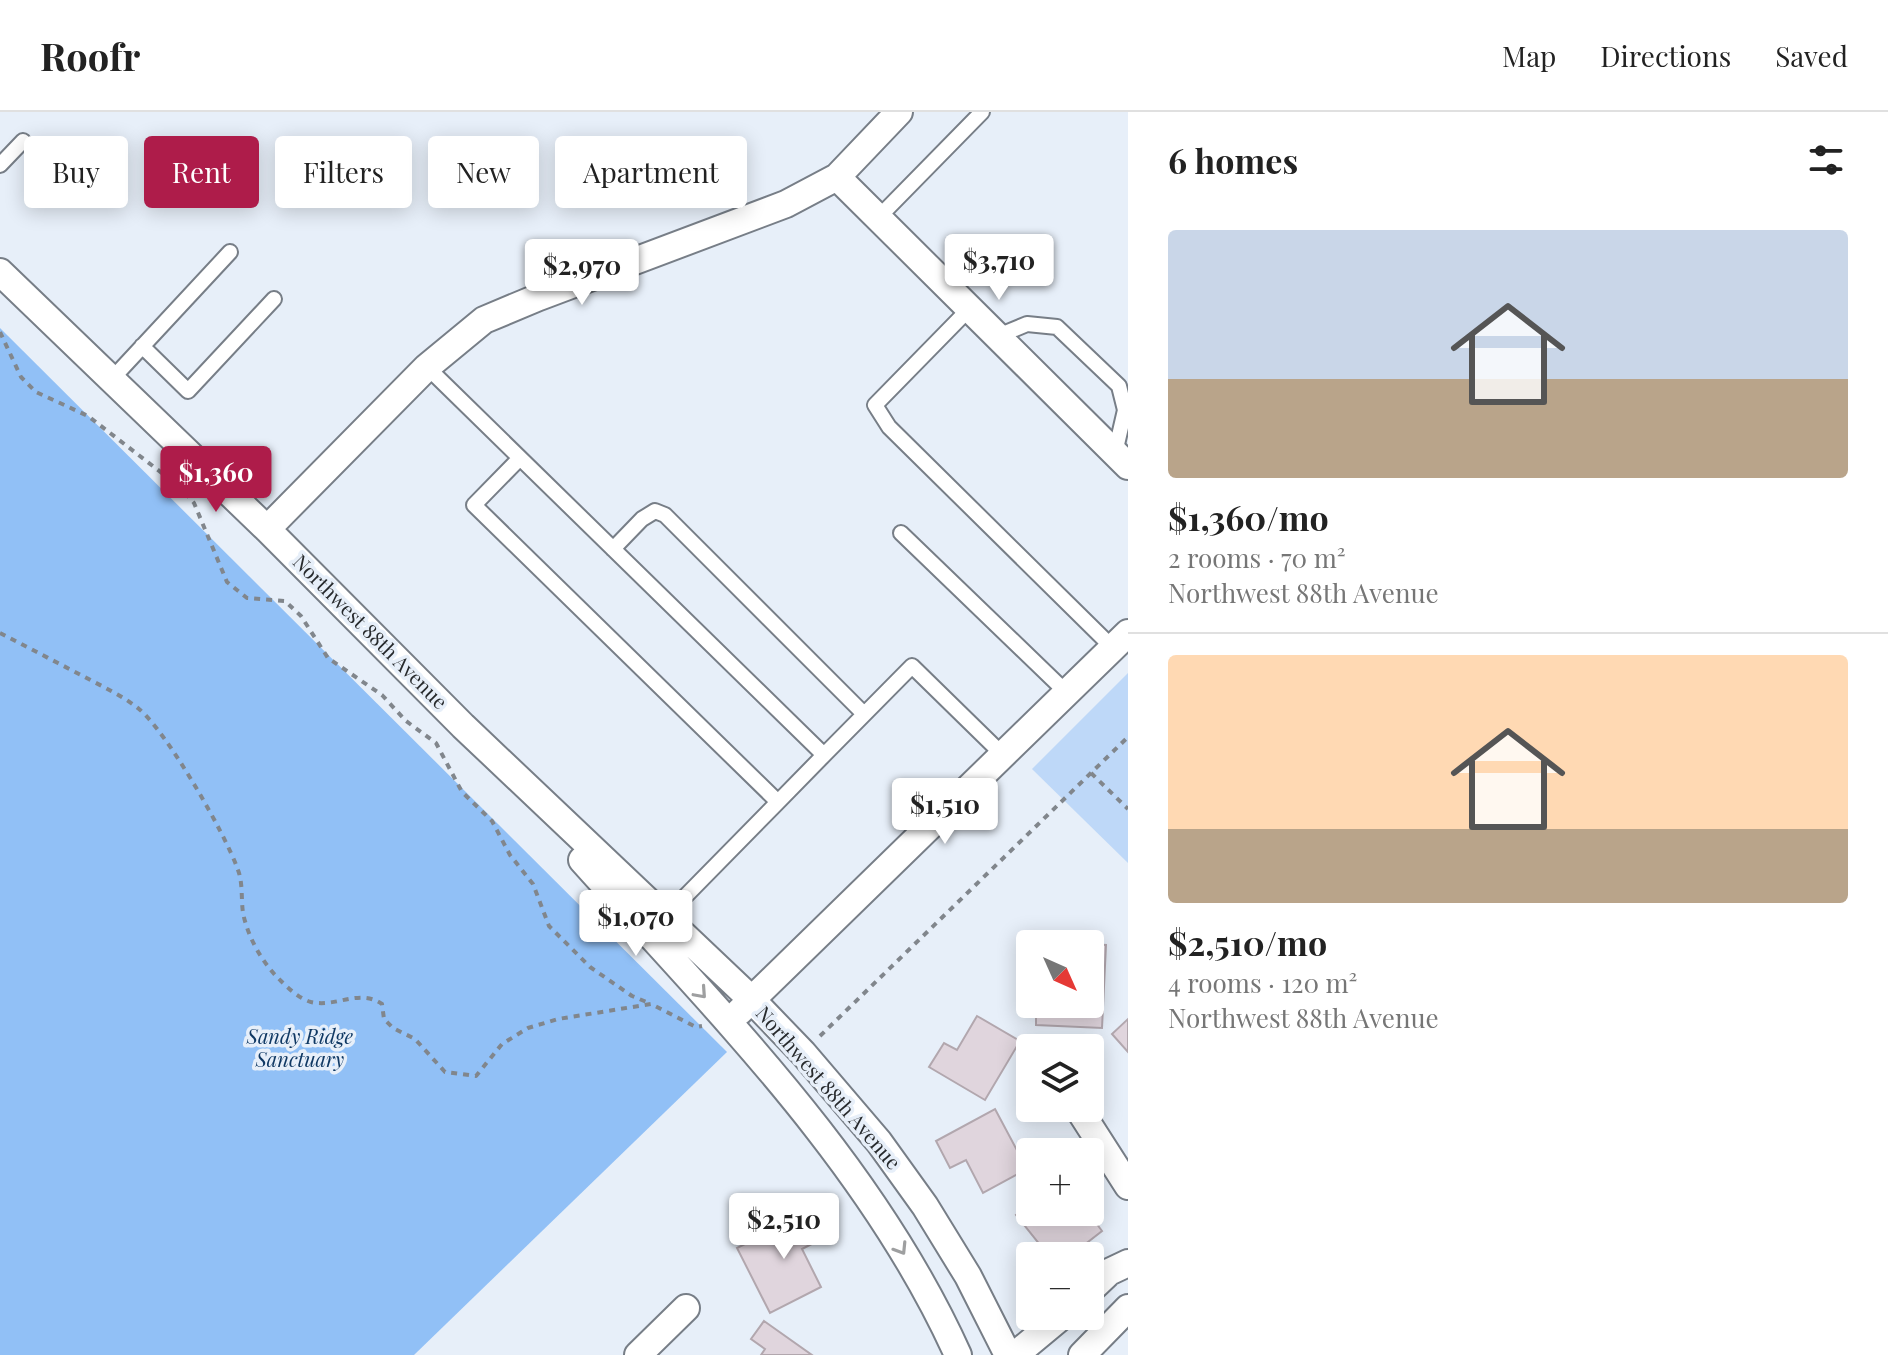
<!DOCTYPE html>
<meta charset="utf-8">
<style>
:root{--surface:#fff;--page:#f6f6f6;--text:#222;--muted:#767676;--line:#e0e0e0;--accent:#ae1c4a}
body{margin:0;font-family:"Playfair Display",serif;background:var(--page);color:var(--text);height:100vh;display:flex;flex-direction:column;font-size:30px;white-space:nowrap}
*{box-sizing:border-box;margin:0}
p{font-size:26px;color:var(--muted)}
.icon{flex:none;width:44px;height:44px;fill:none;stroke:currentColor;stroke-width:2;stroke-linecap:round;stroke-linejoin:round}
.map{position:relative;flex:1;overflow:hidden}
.details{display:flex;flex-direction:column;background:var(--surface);width:760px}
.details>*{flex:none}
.top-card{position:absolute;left:24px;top:24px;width:760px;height:72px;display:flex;gap:16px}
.needle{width:52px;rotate:135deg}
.buttons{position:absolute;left:1016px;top:818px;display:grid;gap:16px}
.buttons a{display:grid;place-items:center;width:88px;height:88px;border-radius:8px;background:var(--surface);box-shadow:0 4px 20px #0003;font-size:40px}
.price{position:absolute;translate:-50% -68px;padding:0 18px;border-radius:8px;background:#fff;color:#222;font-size:26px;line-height:52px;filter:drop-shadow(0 2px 4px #0008)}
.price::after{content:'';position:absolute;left:50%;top:48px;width:24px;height:18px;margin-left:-12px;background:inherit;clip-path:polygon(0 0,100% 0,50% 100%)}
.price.active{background:var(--accent);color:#fff}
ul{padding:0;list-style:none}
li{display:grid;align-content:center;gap:16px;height:424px;padding:0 40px}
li+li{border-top:2px solid var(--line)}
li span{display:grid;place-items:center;height:248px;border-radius:8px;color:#555}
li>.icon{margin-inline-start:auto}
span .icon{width:144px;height:144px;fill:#fffc;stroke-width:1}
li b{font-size:34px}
h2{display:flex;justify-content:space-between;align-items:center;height:96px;padding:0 40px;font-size:34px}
.pill{padding:0 28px;border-radius:8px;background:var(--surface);box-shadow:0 4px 20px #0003;font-size:28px;line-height:72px}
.pill.active{background:var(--accent);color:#fff}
header{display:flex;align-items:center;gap:48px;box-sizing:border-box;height:112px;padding:0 40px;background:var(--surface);border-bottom:2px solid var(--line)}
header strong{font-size:38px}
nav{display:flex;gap:44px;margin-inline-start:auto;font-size:28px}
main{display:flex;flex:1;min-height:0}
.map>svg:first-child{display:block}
.green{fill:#bed8f8}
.forest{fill:#91c0f6}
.building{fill:#e0d5dd;stroke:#b2a7ae;stroke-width:2}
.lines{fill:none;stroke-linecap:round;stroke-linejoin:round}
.service-casing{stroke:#777e87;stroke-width:18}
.minor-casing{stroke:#777e87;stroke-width:30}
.path{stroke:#81868c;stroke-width:4;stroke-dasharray:6 6;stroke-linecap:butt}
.service{stroke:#fff;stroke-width:14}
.minor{stroke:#fff;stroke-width:26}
.oneway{stroke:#9e9fa0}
.labels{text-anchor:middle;stroke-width:7;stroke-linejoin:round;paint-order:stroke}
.street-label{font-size:20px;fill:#272a2d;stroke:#e7eff9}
.park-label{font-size:20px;font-style:italic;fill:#0f3863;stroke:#e7eff9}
</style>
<header>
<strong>Roofr</strong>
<nav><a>Map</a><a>Directions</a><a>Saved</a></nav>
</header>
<main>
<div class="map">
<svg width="1128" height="1243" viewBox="0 0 1128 1243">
<rect width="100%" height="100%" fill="#e7eff9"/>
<path class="green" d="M1128,561V751L1032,657Z"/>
<path class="forest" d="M0,216L727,940L414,1243H0Z"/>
<path class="building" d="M1090,832L1106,833L1102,916L1036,913V892H1090Z
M977,904L1020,929L985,988L929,955L944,931L957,938Z
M1128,907V940L1112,922Z
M995,997L1027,1057L983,1081L966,1048L950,1056L936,1029Z
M1030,1092V1100H1088L1102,1119L1070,1144H1034L1032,1141L1041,1134L1016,1103Z
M814,1097L827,1124L802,1137L821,1175L770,1201L737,1136Z
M764,1209L812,1243H761L765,1237L751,1227Z"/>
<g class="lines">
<g class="service-casing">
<path id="service" d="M0,53L23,29
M879,105L982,0
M970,196L875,293L889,315L1113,536
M998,224L1027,212L1057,215L1119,274L1125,298L1115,341
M142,234L188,279L274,187
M427,255L824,643L912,554L1003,643
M111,268L230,140
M520,346L474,393L778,690L824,643
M901,421L1067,581
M613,437L642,407L655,399L665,403L864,602
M665,805L778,690"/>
</g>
<g class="minor-casing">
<path id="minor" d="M837,65L1128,354
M0,160L267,417L463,614L752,888L803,941L879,1030L925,1094L968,1164L1008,1243
M267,417L427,255L484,208L539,185L786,92L837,65L899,0
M582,748C720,902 872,1052 958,1243
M739,900L1128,521
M1078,996L1128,1074
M1090,1178L1109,1160L1128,1151
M638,1243L686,1196
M1015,1243L1062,1204
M1082,1243L1128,1196"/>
</g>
<path class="path" d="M0,220L21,265L36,280L88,304L180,375L194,391L227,470L247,486L285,489L301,504L328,546L382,583L406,609L436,631L462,680L492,709L510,743L533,772L549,814L590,855L632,884L649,891
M0,521C27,535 54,549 81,563C101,574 122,583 139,597C167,620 226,723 238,758C243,771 241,787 243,801C248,826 263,852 281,869C289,877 300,887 311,890C336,896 359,876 382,892L384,907L393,916L415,927L445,960L476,964L502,932L528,916L558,907L651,892L696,915L702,914
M1091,661L1128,697
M820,924L1128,625"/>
<use href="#service" class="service"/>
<use href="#minor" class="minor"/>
</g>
<defs><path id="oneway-chevron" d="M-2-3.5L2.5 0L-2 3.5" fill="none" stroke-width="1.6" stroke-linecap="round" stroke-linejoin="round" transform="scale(2)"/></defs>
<g class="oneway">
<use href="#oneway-chevron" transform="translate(701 881) rotate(48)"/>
<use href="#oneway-chevron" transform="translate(901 1137) rotate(58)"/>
</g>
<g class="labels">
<g class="street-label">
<text transform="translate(370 520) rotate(45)" y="7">Northwest 88th Avenue</text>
<text transform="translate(828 976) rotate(49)" y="7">Northwest 88th Avenue</text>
</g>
<g class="park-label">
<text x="300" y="932">Sandy Ridge<tspan x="300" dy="23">Sanctuary</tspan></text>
</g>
</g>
</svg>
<div class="buttons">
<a><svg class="needle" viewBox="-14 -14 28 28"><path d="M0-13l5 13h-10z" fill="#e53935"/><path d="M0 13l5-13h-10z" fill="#767676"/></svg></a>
<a><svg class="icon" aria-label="layers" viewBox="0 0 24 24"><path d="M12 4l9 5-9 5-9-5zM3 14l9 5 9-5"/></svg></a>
<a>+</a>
<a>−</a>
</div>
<b class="price" style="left:999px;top:190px">$3,710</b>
<b class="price" style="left:582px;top:195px">$2,970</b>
<b class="price active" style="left:216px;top:402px">$1,360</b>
<b class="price" style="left:945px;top:734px">$1,510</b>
<b class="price" style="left:636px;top:846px">$1,070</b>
<b class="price" style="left:784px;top:1149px">$2,510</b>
<div class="top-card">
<a class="pill">Buy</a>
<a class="pill active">Rent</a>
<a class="pill">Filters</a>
<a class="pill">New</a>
<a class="pill">Apartment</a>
</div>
</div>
<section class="details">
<h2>6 homes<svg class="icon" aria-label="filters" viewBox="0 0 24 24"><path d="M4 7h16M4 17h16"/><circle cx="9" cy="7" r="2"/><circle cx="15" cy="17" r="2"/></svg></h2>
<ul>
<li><span style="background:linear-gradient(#c9d6e8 60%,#b9a48a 0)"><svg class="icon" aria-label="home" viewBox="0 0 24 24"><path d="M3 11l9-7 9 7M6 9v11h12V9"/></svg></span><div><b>$1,360/mo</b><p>2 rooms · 70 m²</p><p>Northwest 88th Avenue</p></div></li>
<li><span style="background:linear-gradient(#ffd9b3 70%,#b9a48a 0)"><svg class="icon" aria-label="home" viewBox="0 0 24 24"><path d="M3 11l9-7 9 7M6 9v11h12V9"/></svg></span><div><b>$2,510/mo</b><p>4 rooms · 120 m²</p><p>Northwest 88th Avenue</p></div></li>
</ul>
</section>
</main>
